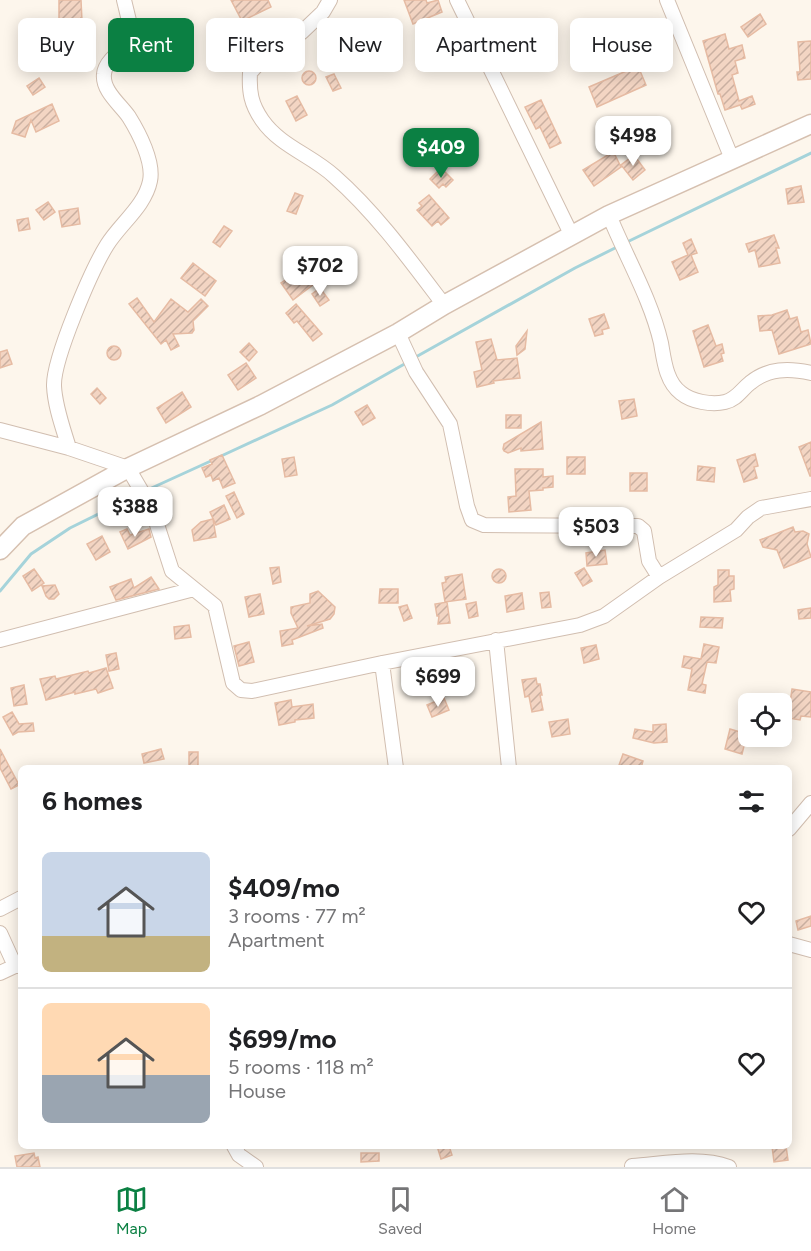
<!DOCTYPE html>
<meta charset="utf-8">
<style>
:root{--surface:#fff;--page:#f2f2f2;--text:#202124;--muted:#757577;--line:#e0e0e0;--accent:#0b8043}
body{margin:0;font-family:Figtree,sans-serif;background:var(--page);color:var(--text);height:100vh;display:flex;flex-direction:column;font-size:22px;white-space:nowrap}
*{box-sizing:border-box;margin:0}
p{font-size:20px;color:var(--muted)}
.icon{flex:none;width:33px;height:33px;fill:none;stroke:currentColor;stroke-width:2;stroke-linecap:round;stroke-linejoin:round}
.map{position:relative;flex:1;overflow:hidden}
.side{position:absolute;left:18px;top:765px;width:774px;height:384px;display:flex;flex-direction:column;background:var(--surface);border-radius:9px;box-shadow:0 3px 15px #0003}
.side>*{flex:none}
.banner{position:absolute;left:18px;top:18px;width:776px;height:54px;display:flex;gap:12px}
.controls{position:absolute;left:738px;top:693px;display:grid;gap:12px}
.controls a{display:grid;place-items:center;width:54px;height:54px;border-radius:9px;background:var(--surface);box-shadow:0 3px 15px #0003;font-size:30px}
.price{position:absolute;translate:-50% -51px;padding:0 14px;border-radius:12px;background:#fff;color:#222;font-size:20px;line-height:39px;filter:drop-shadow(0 2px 3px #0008)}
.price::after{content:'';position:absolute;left:50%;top:36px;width:18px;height:14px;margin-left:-9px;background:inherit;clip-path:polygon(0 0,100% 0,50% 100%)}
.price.active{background:var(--accent);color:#fff}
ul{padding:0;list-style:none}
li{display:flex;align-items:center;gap:18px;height:150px;padding:0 24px}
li+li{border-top:2px solid var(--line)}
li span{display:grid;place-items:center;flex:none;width:168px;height:120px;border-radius:9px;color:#555}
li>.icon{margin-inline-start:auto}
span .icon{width:72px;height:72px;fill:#fffc;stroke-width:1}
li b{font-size:26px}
h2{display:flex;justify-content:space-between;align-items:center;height:72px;padding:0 24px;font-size:26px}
.tag{padding:0 21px;border-radius:9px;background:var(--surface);box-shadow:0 3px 15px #0003;font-size:21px;line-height:54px}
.tag.active{background:var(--accent);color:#fff}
.dock{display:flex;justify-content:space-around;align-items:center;height:84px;border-top:2px solid var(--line);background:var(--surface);font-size:16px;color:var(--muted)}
.dock a{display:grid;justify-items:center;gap:3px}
.dock .active{color:var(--accent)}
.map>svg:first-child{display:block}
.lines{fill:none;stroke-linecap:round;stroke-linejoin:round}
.stream{stroke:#a5d3da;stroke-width:3}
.building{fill:url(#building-hatch);stroke:#e6bba3;stroke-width:1.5}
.street-casing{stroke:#d1beb0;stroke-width:16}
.secondary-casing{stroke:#d6c0b0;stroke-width:21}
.street{stroke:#fff;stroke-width:14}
.secondary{stroke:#fff;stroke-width:18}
</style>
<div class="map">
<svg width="811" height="1167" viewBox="0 0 811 1167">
<defs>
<pattern id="building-hatch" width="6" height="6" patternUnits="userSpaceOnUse" patternTransform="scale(1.5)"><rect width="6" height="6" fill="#f3d5c3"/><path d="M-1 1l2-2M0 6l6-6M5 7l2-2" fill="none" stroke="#cab0a1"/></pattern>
</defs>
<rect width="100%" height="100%" fill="#fdf6ec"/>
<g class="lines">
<path class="stream" d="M625,243L811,153
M414,358L575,268L619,246
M219,457L332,405L408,362
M145,491L213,460
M0,591L31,554L70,528L139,494"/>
</g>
<path class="building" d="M59,0H81L82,21H59Z
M231,0H268L271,7L242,21Z
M404,0H426L427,3L438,0L442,12L413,24Z
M760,14L766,24L748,37L741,27Z
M725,34L729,49L742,45L745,58L735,61L738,73L732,75L739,101L752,96L755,104L742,109L740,105L725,110L720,94H718L703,41Z
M811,41V79L798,80L797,72H800L798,42Z
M365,45L369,58L353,63L349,49Z
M638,66L646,85L597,107L589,87Z
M302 78a7 7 0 1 1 14 0a7 7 0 1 1-14 0Z
M334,74L341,88L333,91L326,77Z
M39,78L45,87L33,95L27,86Z
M297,96L307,115L296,121L286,101Z
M541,100L561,143L550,148L540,127L536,129L525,107Z
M52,104L59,121L36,132L31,120L25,137L12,133L16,121Z
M447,145L452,154L442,159L438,150Z
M611,153L615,155L621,167L594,186L583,170Z
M634,155L645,170L633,180L621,165Z
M441,168L453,180L446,187L443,184L439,188L430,179Z
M801,186L804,202L788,204L786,189Z
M295,193L303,196L296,214L287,211Z
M429,195L449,218L441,225L438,221L432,226L417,210L422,206L419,203Z
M48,202L55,212L44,220L36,210Z
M78,208L80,224L62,227L59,211Z
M28,218L30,229L19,231L17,220Z
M224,226L232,231L220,247L213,242Z
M774,235L779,248H776L780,263L759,267L755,250L749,252L746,244Z
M691,239L697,253L691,255L698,272L680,280L672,262L688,255L683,243Z
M193,263L216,281L205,296L181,278Z
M303,268L314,284L293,300L281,283Z
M320,288L329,300L320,306L312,294Z
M137,298L154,322L171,299L188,312L201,299L208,306L193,321L194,330L192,333L173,334L179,346L171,350L166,340L161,344L129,304Z
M296,304L322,334L313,341L297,321L294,323L286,313Z
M787,310L790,319L797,317L801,332L808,330L811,344L779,354L772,330L760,331L758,316L772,315Z
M604,314L609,328L602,330L603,334L595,336L589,319Z
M708,325L716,346L722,344L724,353L721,354L723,361L704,367L693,331Z
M527,331L525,349L517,355L516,346Z
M491,339L497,360L517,358L520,378L493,381L494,383L477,387L474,372L482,370L476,342Z
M249,343L257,352L249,361L240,352Z
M107 353a7 7 0 1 1 14 0a7 7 0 1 1-14 0Z
M7,350L12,364L0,368V352Z
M246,363L256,378L238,390L228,375Z
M97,388L106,398L100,404L91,394Z
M182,392L191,407L166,423L157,408Z
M634,399L637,416L622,419L619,401Z
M367,405L375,418L363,425L355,412Z
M506,415H521V428H506Z
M541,422L543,449L521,451V448L508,453L504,451L503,449L504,444Z
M811,442V476H810L799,447Z
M755,454L758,466L754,467L757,478L744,482L737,460Z
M222,455L235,483L223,488L219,478L213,481L211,475L206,477L202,468L212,464L210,460Z
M294,457L297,475L285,477L282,459Z
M567,457H585V474H567Z
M698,466L715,468L714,482L697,480Z
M515,469H543V477L553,476V487L543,488V490L529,491L531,510L509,512L508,497L516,496Z
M630,473H647V491H630Z
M234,492L244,514L237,518L226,496Z
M224,505L230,519L216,525L210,512Z
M213,519L216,537L194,541L192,530L201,522Z
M793,527L795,532L803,531L809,534L807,544L811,557L784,568L777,550L763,547L760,540Z
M127,529L130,535L149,529L151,537L128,549L120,532Z
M102,536L110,552L96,560L87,544Z
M605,550L607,564L587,566L586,553Z
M279,567L281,582L273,584L270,568Z
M584,568L592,581L583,586L575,573Z
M34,569L44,583L32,591L23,576Z
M492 576a7 7 0 1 1 14 0a7 7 0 1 1-14 0Z
M718,570H729V576H734V589L730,590L731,601L714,602V587L718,585Z
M462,574L466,599L445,602L442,583L446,582L445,577Z
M151,577L159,589L116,600L110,587L131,579L134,588Z
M55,585L59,594L54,599H49L46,596L42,586Z
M380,589H398V603H379Z
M318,591L335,607L334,614L330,619L307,626L322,624L323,628L292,640L293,644L282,646L280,631L298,628L291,613V607L310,603V594Z
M549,592L551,607L542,608L540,593Z
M522,593L524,609L507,612L505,596Z
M260,594L264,614L249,617L245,597Z
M447,602L450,623L438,624L439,616H437L435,604Z
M476,602L478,616L469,618L466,604Z
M407,605L412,618L404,621L399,607Z
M811,608V618L799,619L798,610Z
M701,617L723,618L722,628L700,627Z
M189,625L191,637L175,639L174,627Z
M249,642L254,662L239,666L234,646Z
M704,644L719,647L716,663L707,662L702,684L706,685L705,693L688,690L692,669L682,667L684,656L701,659Z
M596,645L599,659L584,663L581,648Z
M116,653L119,669L109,671L106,655Z
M106,668L113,688L98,693L96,689L75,694V692L46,700L40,679L55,676L56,679L88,671L89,673Z
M536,678L537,684H540L542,695H540L543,710L532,712L529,696L525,697L522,680Z
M24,685L27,704L14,706L11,688Z
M792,689L811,692V717L801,716L800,720L788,718Z
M444,698L449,710L432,717L427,705Z
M291,700L292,707L313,704L314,718L295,720V722L279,725L275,703Z
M12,712L19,724L33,723L34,731L18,732L13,735L3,717Z
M568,719L570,734L552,737L549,722Z
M666,724L667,742L654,743L633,738L635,729L653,732V725Z
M730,729L747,734L742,754L725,749Z
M0,749L19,785L11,789L0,768Z
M161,749L164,759L144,763L142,754Z
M189,752H198V766H189Z
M623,754L643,761L641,768H618Z
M811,916V926L798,930L796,921Z
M437,1146H449L452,1155L441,1159Z
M772,1146H786L788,1160L774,1162Z
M34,1153L35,1158L38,1157L40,1167H17L15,1156Z
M361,1153H379V1161L361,1162Z"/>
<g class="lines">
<g class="street-casing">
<path id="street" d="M330,0L323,12L302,32L280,45L264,57L250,73C249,92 251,104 262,120C280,146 311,155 334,176C376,213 410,260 444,305
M457,0L572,236
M667,0L732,159
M609,215C626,257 651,299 661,343C664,360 666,382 681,393C692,402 712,405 725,402C737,399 741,390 750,383C768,368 789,368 811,373
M398,333L416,372L450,424L467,506L472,520L484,525L638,526L644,531L649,561L659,577
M0,430L69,448L128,468L152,509L172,571L215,606L233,683L241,690L252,691L382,663L580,625L604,616L659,577L736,530L748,517L761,508L811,499
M69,448C63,428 55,407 54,386C53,359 92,269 107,245C120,224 145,206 150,181C154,162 139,133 129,117C121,105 102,91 104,74C105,61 121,51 130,43L131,29L124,0
M0,640L194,589
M496,640L509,768
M382,663L396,768
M789,829L811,803
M0,909L21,898
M0,933L15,966
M789,944L811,950
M0,973L15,966H21
M234,1146L239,1155L256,1167
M632,1166C663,1164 699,1156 729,1167"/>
</g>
<g class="secondary-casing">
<path id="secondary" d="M0,550L23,526L128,468L261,405L398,333L444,305L609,215L811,124"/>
</g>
<use href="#street" class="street"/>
<use href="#secondary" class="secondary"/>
</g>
</svg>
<div class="controls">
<a><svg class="icon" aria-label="locate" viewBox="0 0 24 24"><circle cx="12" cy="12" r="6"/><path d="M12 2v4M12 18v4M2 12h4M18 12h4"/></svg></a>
</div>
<b class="price" style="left:633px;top:167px">$498</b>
<b class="price active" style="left:441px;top:179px">$409</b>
<b class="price" style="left:320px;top:297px">$702</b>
<b class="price" style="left:135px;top:538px">$388</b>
<b class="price" style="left:596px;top:558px">$503</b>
<b class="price" style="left:438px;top:708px">$699</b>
<div class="banner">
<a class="tag">Buy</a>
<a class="tag active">Rent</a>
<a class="tag">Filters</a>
<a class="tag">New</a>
<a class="tag">Apartment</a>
<a class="tag">House</a>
</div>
<section class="side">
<h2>6 homes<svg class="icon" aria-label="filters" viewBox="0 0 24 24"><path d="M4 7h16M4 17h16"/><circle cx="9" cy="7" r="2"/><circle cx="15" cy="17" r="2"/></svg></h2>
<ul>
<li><span style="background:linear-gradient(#c9d6e8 70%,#c2b280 0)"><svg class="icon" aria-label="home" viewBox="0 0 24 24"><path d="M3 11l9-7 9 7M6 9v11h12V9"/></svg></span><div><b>$409/mo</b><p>3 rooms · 77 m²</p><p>Apartment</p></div><svg class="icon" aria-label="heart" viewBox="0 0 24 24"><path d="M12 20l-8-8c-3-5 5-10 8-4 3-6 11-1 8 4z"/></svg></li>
<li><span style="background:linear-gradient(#ffd9b3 60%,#9aa5b1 0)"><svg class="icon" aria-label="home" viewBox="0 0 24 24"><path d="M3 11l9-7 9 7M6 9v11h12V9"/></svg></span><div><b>$699/mo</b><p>5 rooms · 118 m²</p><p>House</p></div><svg class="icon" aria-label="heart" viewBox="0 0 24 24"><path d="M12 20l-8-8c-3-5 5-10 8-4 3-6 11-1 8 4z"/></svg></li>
</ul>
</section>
</div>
<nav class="dock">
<a class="active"><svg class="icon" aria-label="map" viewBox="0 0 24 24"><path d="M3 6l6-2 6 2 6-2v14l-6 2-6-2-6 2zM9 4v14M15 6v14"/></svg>Map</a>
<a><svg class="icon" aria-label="saved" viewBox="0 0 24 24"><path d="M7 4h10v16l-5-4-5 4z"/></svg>Saved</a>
<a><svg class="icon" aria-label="home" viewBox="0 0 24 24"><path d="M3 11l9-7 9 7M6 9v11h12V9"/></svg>Home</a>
</nav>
